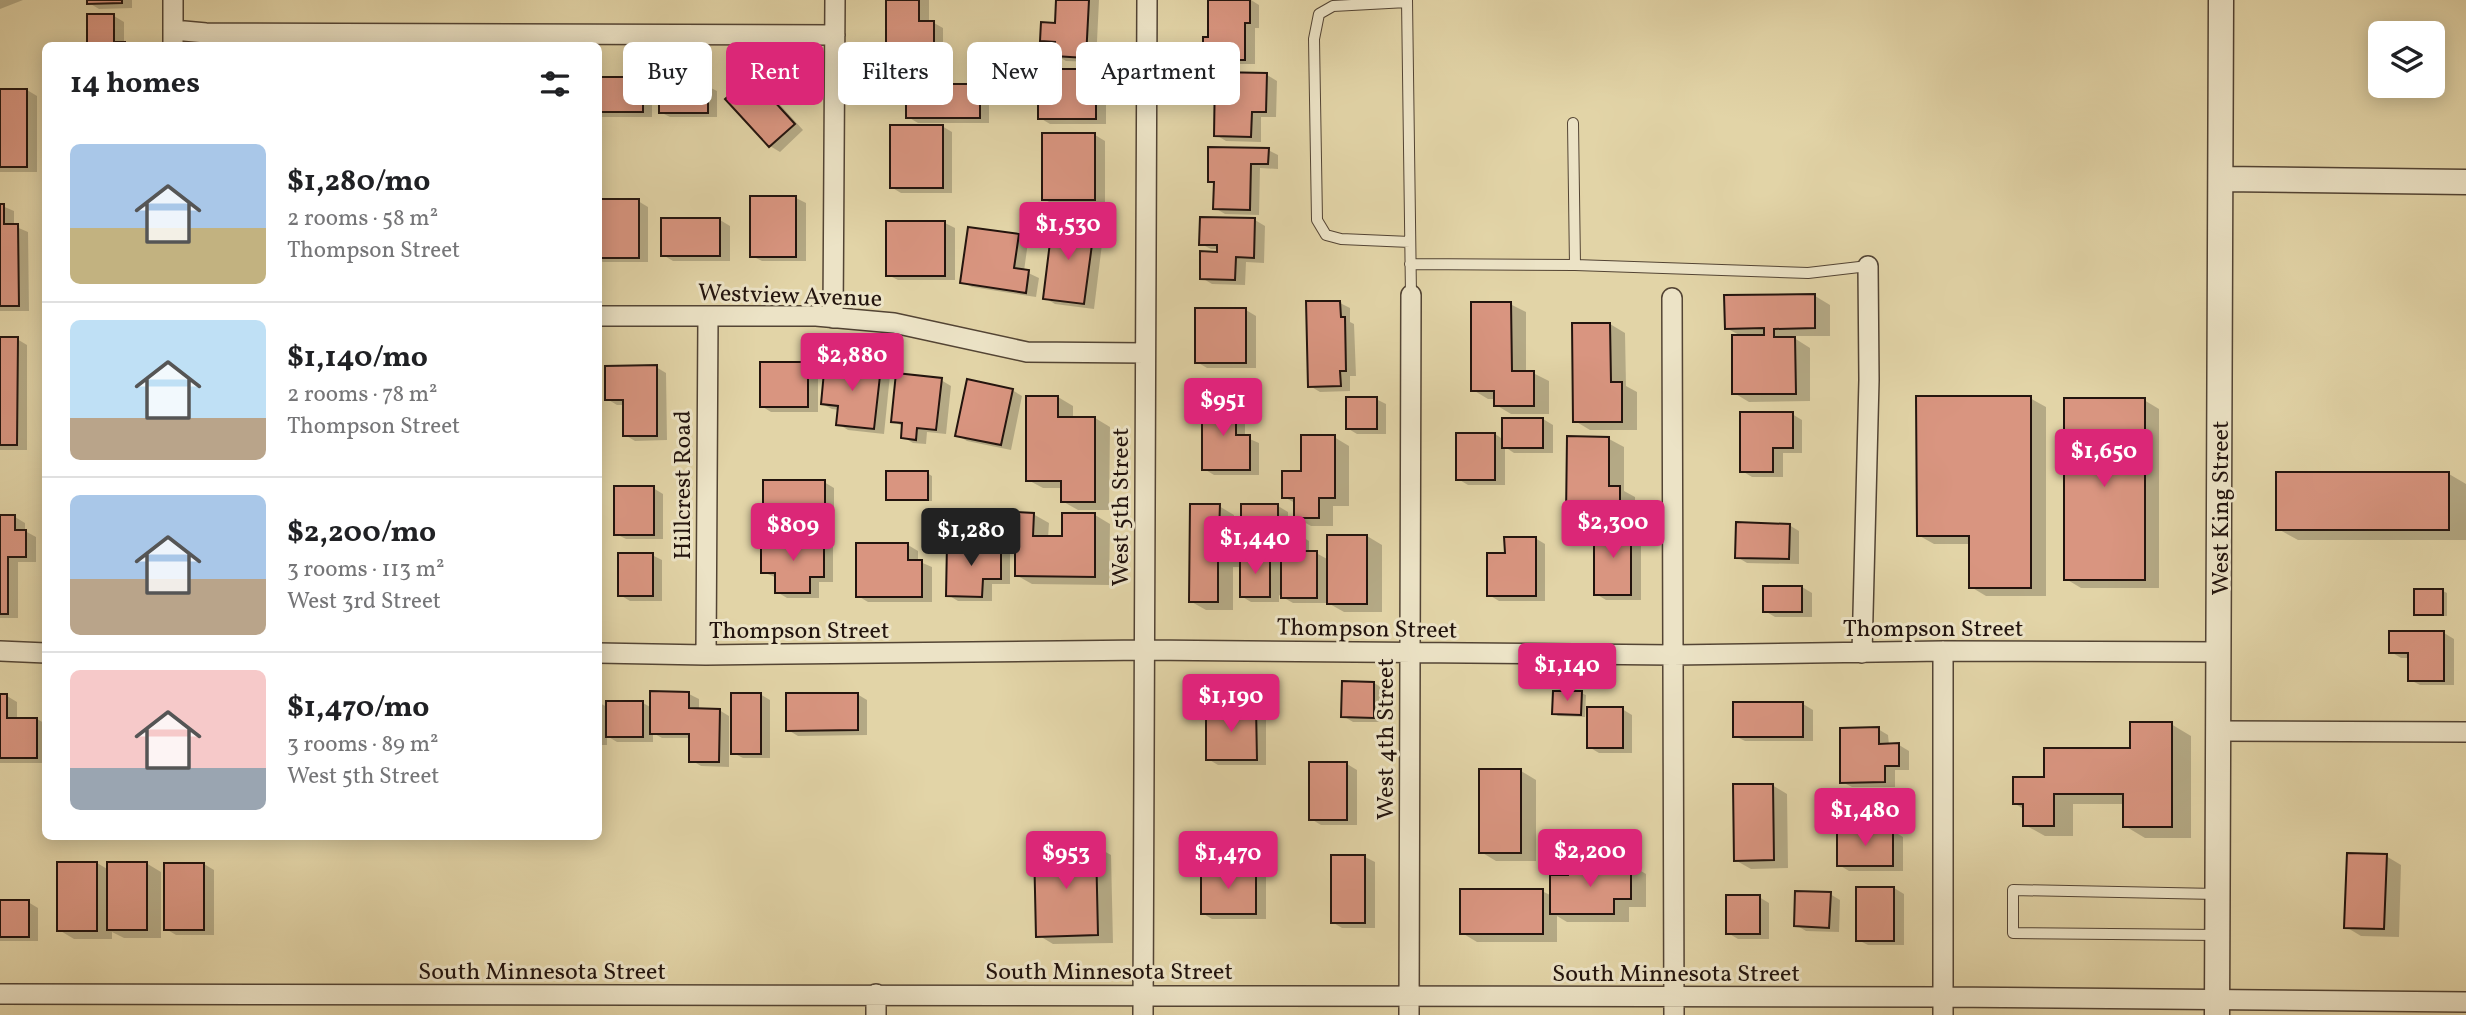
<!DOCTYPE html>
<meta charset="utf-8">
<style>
:root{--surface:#fff;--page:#f6f6f6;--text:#202124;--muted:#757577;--line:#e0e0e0;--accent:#db2777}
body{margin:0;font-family:Vollkorn,serif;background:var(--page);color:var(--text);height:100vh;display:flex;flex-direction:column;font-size:26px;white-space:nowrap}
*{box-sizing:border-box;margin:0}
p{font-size:23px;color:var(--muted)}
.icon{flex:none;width:38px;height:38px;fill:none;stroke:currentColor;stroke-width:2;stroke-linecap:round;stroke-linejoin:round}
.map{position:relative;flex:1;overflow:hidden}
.sheet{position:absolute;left:42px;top:42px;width:560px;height:798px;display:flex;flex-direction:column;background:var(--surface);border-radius:10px;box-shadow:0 4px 18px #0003}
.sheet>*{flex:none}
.banner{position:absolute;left:623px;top:42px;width:665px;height:63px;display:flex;gap:14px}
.buttons{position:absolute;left:2368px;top:21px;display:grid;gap:14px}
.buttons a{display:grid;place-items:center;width:77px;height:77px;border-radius:10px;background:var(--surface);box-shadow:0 4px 18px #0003;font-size:35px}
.price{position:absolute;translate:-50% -60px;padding:0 16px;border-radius:7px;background:var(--accent);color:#fff;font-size:23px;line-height:46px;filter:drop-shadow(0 2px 4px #0008)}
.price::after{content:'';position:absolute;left:50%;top:42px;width:21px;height:16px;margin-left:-10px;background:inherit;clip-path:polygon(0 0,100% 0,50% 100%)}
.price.selected{background:#222;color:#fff}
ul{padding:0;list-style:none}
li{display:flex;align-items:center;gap:21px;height:175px;padding:0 28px}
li+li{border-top:2px solid var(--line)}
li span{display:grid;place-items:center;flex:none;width:196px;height:140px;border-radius:10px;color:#555}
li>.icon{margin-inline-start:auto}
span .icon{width:84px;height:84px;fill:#fffc;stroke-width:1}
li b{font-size:30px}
h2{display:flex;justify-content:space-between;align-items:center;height:84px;padding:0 28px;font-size:30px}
.pill{padding:0 24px;border-radius:10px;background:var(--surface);box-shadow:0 4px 18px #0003;font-size:24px;line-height:63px}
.pill.selected{background:var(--accent);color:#fff}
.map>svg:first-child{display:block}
.shadow{fill:#0003}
.building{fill:#d99580;stroke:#23140e;stroke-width:2}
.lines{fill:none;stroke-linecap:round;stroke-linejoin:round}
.service-casing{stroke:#534434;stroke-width:12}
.minor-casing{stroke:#534434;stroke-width:22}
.tertiary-casing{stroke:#534434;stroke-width:27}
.service{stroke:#ece3c6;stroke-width:10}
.minor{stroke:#ece3c6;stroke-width:19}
.tertiary{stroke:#ece3c6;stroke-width:24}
.labels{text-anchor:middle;stroke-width:6;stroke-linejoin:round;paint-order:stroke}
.street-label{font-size:24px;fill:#23140e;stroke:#ece3c6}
</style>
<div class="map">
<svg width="2466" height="1015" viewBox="0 0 2466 1015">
<rect width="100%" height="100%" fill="#e2d4a7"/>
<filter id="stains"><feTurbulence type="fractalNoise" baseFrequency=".00286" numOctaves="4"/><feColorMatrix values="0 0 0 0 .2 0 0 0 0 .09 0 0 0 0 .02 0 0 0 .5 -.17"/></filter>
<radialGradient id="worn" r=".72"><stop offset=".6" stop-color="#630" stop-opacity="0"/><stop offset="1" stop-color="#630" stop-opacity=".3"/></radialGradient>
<path class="shadow" d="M0,0H23L0,9Z
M89,0H132V8L99,9L89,3Z
M888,0H929V23H934L943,28V53H898L888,47Z
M1057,0H1099L1096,62L1066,61L1056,55V46L1042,40L1056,24Z
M1210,0H1251L1259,5V28H1255V64H1214L1204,59L1210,39Z
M114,16L124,22V43L128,46H89Z
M940,58L950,63V86H979L989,91V123H918L908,117V94H898L888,88Z
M1096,71L1106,76V124H1050L1040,118Z
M1267,75L1277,81L1276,117H1261V142L1226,141L1216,135Z
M598,78H642L652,84V117H598Z
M751,78L761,84L803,130L780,152L770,146Z
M707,86L717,91V117H670L660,112Z
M0,90H27L37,96V172H0Z
M942,126L952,132V193H901L891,187Z
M1095,135L1105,141V205H1054L1044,199Z
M1268,150L1278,155V169L1260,168L1259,215L1225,214L1215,208L1216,185L1209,181Z
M796,198L806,203V261H762L752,256Z
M598,201H638L648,207V262H603L598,260Z
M0,205L14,211V226L28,232L29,311H0Z
M720,220L730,226V261H673L663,255Z
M1255,220L1265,226L1264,263L1246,262L1245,285L1212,284L1202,278L1219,253V249H1211L1201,244Z
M945,223L955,228V280H898L888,275Z
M1085,224L1095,229L1093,239L1102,244L1094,309L1055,304L1045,298Z
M1018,236L1028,242L1024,271L1039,278L1036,297L972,287L962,282Z
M1815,296L1830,305V336H1791L1810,348V401L1749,402L1734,393L1743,337L1726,328Z
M1340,303L1350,308V322L1354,324L1356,376H1350V391L1320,392L1310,386Z
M1510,304L1526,312V373H1533L1549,381V414H1511L1496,405V399H1488L1473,390Z
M1246,310L1256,316V368H1207L1197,362Z
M1610,324L1625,333L1626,386L1637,392V430H1590L1575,421Z
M0,339H17L27,345V450H0Z
M808,363L818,369V412H771L761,406Z
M656,367L666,373L667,440L635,441L625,435V405H617L607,399Z
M880,369L890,375L884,434L848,430L838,424L840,410L832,409L822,404Z
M941,380L951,386L946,434L927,432L926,444L913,443L903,437L904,427L893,421Z
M1012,390L1022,396L1011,450L967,441L957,435Z
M1028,397H1058L1073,406V418H1095L1110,427L1109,510H1078L1062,501V488H1043L1028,480Z
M2030,398L2046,407V596H1986L1971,587V544H1934L1918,535Z
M1376,399L1386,404V434H1357L1347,428Z
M2144,400L2159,409V588H2081L2066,579Z
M1235,401L1245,407V437L1259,443V475H1214L1204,469Z
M1792,414L1802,420V453H1783V477H1752L1742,471Z
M1543,419L1553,425V453H1514L1505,447V485H1468L1458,479L1495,434L1504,440Z
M1334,437L1349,446V506H1333V526H1311L1295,517V503L1284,497Z
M1609,439L1624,447V491L1635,497V528L1641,531V600H1606L1596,594V525H1583L1568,516Z
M927,473L932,476V501H892L888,499Z
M2449,474L2466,484V540H2298L2278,529Z
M824,482L834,488V525H803V536H775L765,530Z
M653,488L663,494V539H626L616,534Z
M1219,506L1234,515V536L1249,545V556H1269L1283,564V538H1252L1242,532L1278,506L1288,512V535H1299L1309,541V553H1316L1329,560L1367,536L1382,545V612H1344L1328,603H1293L1279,595V602H1251L1241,596V567H1233V610H1206L1190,601Z
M1033,514L1049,523L1048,538H1063L1095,515L1110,524L1109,585L1032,584L1016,575Z
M0,517H15L25,523V531L36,537V562H18V618H0Z
M1789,525L1799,531V564L1747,563L1737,557Z
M1535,538L1545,544V601H1499L1489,595L1507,555Z
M823,542L833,547V582H819V598H787L777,592V578L763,572Z
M908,545L918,551V561L932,567V602H868L858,596Z
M1000,546L1010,552V584H992V601H958L948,595Z
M652,555L662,560V601H630L620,595Z
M1802,587L1812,593V617H1775L1765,611Z
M2443,591L2447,593V616H2420L2416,614Z
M2444,633L2454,639V685H2420L2410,680V658H2401L2391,652Z
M1343,683H1374L1384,689V722H1353L1343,716Z
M1581,693L1586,695L1585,717L1558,716L1554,713Z
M689,694L699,699V710H719L729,716V767L701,766L691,760V738H662L653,733V742H617L607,736V745H598V702L607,707L643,703L652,708Z
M760,694L770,700V758H743L733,753Z
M857,694L867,700V735L798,736L788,730Z
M0,696H7L17,702V719H37L46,724V763H0Z
M1803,704L1813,710V741H1745L1735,736Z
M1256,709L1266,715V765H1218L1208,759Z
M1622,709L1632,715V753H1599L1589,747Z
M2171,724L2191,736V838H2145L2125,826V804H2073V836H2045L2025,825V810L2014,803L2046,779L2132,750Z
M1878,729L1888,735L1889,745H1899L1909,751V770H1895V787H1852L1842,782Z
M1347,764L1357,770V825H1321L1311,819Z
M1521,771L1536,780V861H1496L1481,852Z
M1772,785L1787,794L1788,868L1751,869L1735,860Z
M1839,831H1893L1903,837V871H1849L1839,865Z
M1095,846L1111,855L1113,943L1053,944L1038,935Z
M2386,856L2401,865L2399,937L2361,936L2346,927Z
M1365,857L1375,862V928H1342L1332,922Z
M97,863L109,870L146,863L161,872V938H124L112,932V939H74L59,930Z
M204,864L214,870V935H176L166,929Z
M1631,865L1646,874V907H1629V922H1567L1557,916V942H1477L1462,933L1542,891L1552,896L1570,877Z
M1256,869L1266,874V919H1212L1202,913Z
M1894,888L1904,894V945H1868L1858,940Z
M1830,894L1840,900L1839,932L1806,931L1796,925Z
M1759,897L1769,903V939H1738L1728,933Z
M0,902H28L38,908V941H0Z"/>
<path class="building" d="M87,0H122V3L87,4Z
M886,0H919V21H934V48H886Z
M1056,0H1089L1086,58L1054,56L1055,42L1040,41L1041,22L1055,23Z
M1208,0H1250V23H1245V60H1203V37H1208Z
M87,14H114V42H125V46H87Z
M886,55L940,56V84H980V118H906V89H886Z
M1038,69H1096V119H1038Z
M1215,72L1267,73L1266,112H1252L1251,137L1214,136Z
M751,76L795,124L769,147L725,99Z
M598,77H643V112H598Z
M659,84H708V113H659Z
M0,89H27V167H0Z
M890,125H943V188H890Z
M1042,133H1095V200H1042Z
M1208,147L1269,148L1268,164H1251L1250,210L1213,209L1214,182H1208Z
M750,196H796V257H750Z
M598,199H639V258H598Z
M0,204H4V224H18L19,306H0Z
M1200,217L1255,218L1254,258L1236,257L1235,280L1200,279V251L1217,252V245H1199Z
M661,218H720V256H661Z
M1053,218L1085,222L1084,236L1093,237L1084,304L1043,299Z
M886,221H945V276H886Z
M968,227L1019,234L1014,268L1029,270L1026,293L960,283Z
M1815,294V328L1774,329V337H1795L1796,394H1732V335H1764V328L1725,329L1724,295Z
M1306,301H1340L1341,317H1345L1346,371H1340L1341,386L1308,387Z
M1471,302H1511L1512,371H1534V406H1494V391H1471Z
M1195,308H1246V363H1195Z
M1572,323H1610L1611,382H1622V422H1573Z
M0,337H18L17,445H0Z
M825,361L881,367L874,429L836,425L838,406L821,404Z
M760,362H808V407H760Z
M657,365V436H623V400H605V366Z
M896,373L942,378L936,430L917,428L916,440L901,438L902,423L891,422Z
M967,379L1013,389L1001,445L955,436Z
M1026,396H1058V417H1095V502H1061V481H1026Z
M1916,396H2031V588H1969V536H1917Z
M1346,397H1377V429H1346Z
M2064,398H2145V580H2064Z
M1202,399H1236V435H1250V470H1202Z
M1740,412H1793V448H1773V472H1740Z
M1502,418H1543V448H1502Z
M1456,433H1495V480H1456Z
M1301,435H1335V498H1319V518H1294V498H1282V471H1301Z
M1567,436L1609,437V486H1620V517H1566Z
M886,471H928V500H886Z
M2276,472H2449V530H2276Z
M763,480H825V520H794V532H763Z
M614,486H654V535H614Z
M1190,504H1220L1219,534H1234V559H1218V602H1189Z
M1241,504H1278V533H1241Z
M1015,512L1034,513L1033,536H1062V513H1095V577L1015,576Z
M0,515H15V530H26V557H8V614H0Z
M1736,522L1790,524L1789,559L1735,558Z
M1594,524H1631V595H1594Z
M1281,533H1300V551H1317V598H1281Z
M1327,535H1367V604H1327Z
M1504,537H1536V596H1487V553H1505Z
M761,540H824V577H810V593H775V573H761Z
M856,543H908V560H922V597H856Z
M947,543L1001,544V579H983L982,597L946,596Z
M618,553H653V596H618Z
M1240,555H1270V597H1240Z
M1763,586H1802V612H1763Z
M2414,589H2443V615H2414Z
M2389,631H2444V681H2408V653H2389Z
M1342,681L1374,682V718L1341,717Z
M650,691L689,692V708L720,709L719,762H689V734H650Z
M1553,691H1582L1581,715L1552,714Z
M731,693H761V754H731Z
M786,693H858V730L786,731Z
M0,694H7V718H37V758H0Z
M606,701H643V737H606Z
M1733,702H1803V737H1733Z
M1256,707L1257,760H1206V708Z
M1587,707H1623V748H1587Z
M2130,722H2172V827H2123V794H2054V826H2023V804H2013V777H2044V748H2130Z
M1879,727V744L1899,743V766H1885V782L1840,783V728Z
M1309,762H1347V820H1309Z
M1479,769H1521V853H1479Z
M1733,784H1773L1774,860L1734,861Z
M1837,829H1893V866H1837Z
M1096,845L1098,935L1036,937L1034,846Z
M2347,853L2387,854L2384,929L2344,928Z
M1331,855H1365V923H1331Z
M57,862H97V931H57Z
M107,862H147V930H107Z
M164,863H204V930H164Z
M1568,864H1631V899H1614V914H1550V875H1568Z
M1201,867H1256V914H1201Z
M1856,887H1894V941H1856Z
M1460,889H1543V934H1460Z
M1795,891L1831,892L1829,928L1794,926Z
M1726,895H1760V934H1726Z
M0,900H29V937H0Z"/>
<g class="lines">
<g class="service-casing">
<path id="service" d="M1407,0L1411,295
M1407,2L1333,6L1319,14L1314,39L1317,220L1326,235L1341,239L1410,242
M1410,264L1575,265L1573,123
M1575,265L1808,273L1868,266
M2217,935L2013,933V890L2217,894"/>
</g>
<g class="minor-casing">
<path id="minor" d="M173,30L206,33L835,35
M173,46V0
M1672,298L1674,1015
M598,316H816L894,323L1027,352L1145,353
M833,318L835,0
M0,651L46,653
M598,653L706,655L1145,650L1673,655L1943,651L2219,652
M1862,653L1869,380L1868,266
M706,655L708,316
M2219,731L2466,732
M0,994L1943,997L2466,1002
M876,1015V994
M1143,1015L1147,0
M1409,1015L1411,295
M1943,1015V651"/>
</g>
<g class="tertiary-casing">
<path id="tertiary" d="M2221,179L2466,182
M2217,1015L2221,0"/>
</g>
<use href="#service" class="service"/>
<use href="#minor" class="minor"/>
<use href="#tertiary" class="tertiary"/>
</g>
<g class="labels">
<g class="street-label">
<text transform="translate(790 295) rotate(2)" y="8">Westview Avenue</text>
<text transform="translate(682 485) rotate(-90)" y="8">Hillcrest Road</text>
<text transform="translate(1120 507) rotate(-90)" y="8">West 5th Street</text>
<text transform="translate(2220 508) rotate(-90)" y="8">West King Street</text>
<text transform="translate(1367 628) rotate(1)" y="8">Thompson Street</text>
<text x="1933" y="636">Thompson Street</text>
<text x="799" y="638">Thompson Street</text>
<text transform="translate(1385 739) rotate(-90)" y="8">West 4th Street</text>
<text x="542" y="979">South Minnesota Street</text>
<text x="1109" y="979">South Minnesota Street</text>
<text x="1676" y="981">South Minnesota Street</text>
</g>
</g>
<rect width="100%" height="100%" filter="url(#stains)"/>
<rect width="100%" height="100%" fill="url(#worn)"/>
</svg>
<div class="buttons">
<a><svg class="icon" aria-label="layers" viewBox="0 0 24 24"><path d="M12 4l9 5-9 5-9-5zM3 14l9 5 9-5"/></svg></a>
</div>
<b class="price" style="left:1068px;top:262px">$1,530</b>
<b class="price" style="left:852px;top:393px">$2,880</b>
<b class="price" style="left:1223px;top:438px">$951</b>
<b class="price" style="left:2104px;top:489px">$1,650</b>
<b class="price" style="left:1613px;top:560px">$2,300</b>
<b class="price" style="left:793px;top:563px">$809</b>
<b class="price selected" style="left:971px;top:568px">$1,280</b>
<b class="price" style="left:1255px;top:576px">$1,440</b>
<b class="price" style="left:1567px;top:703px">$1,140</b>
<b class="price" style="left:1231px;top:734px">$1,190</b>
<b class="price" style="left:1865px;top:848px">$1,480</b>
<b class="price" style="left:1590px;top:889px">$2,200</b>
<b class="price" style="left:1066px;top:891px">$953</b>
<b class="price" style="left:1228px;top:891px">$1,470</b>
<div class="banner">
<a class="pill">Buy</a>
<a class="pill selected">Rent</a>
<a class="pill">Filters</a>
<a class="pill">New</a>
<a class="pill">Apartment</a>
</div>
<section class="sheet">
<h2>14 homes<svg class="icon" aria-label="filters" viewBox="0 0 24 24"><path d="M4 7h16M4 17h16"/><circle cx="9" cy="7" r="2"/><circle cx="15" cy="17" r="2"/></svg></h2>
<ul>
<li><span style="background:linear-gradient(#a9c7e8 60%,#c2b280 0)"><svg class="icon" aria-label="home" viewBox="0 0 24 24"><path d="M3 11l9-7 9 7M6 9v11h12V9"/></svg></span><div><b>$1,280/mo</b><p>2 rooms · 58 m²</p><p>Thompson Street</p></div></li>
<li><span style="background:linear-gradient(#bfe0f5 70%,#b9a48a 0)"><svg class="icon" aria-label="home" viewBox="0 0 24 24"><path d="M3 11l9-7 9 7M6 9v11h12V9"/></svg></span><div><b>$1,140/mo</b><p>2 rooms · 78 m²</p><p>Thompson Street</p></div></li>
<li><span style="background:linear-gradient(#a9c7e8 60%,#b9a48a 0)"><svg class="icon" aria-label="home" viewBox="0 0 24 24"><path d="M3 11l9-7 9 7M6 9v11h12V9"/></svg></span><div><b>$2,200/mo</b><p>3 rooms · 113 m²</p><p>West 3rd Street</p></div></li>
<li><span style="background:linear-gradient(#f6c9c9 70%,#9aa5b1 0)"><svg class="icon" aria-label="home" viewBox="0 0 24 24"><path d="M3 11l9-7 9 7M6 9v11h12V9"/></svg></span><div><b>$1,470/mo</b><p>3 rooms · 89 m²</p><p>West 5th Street</p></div></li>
</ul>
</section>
</div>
